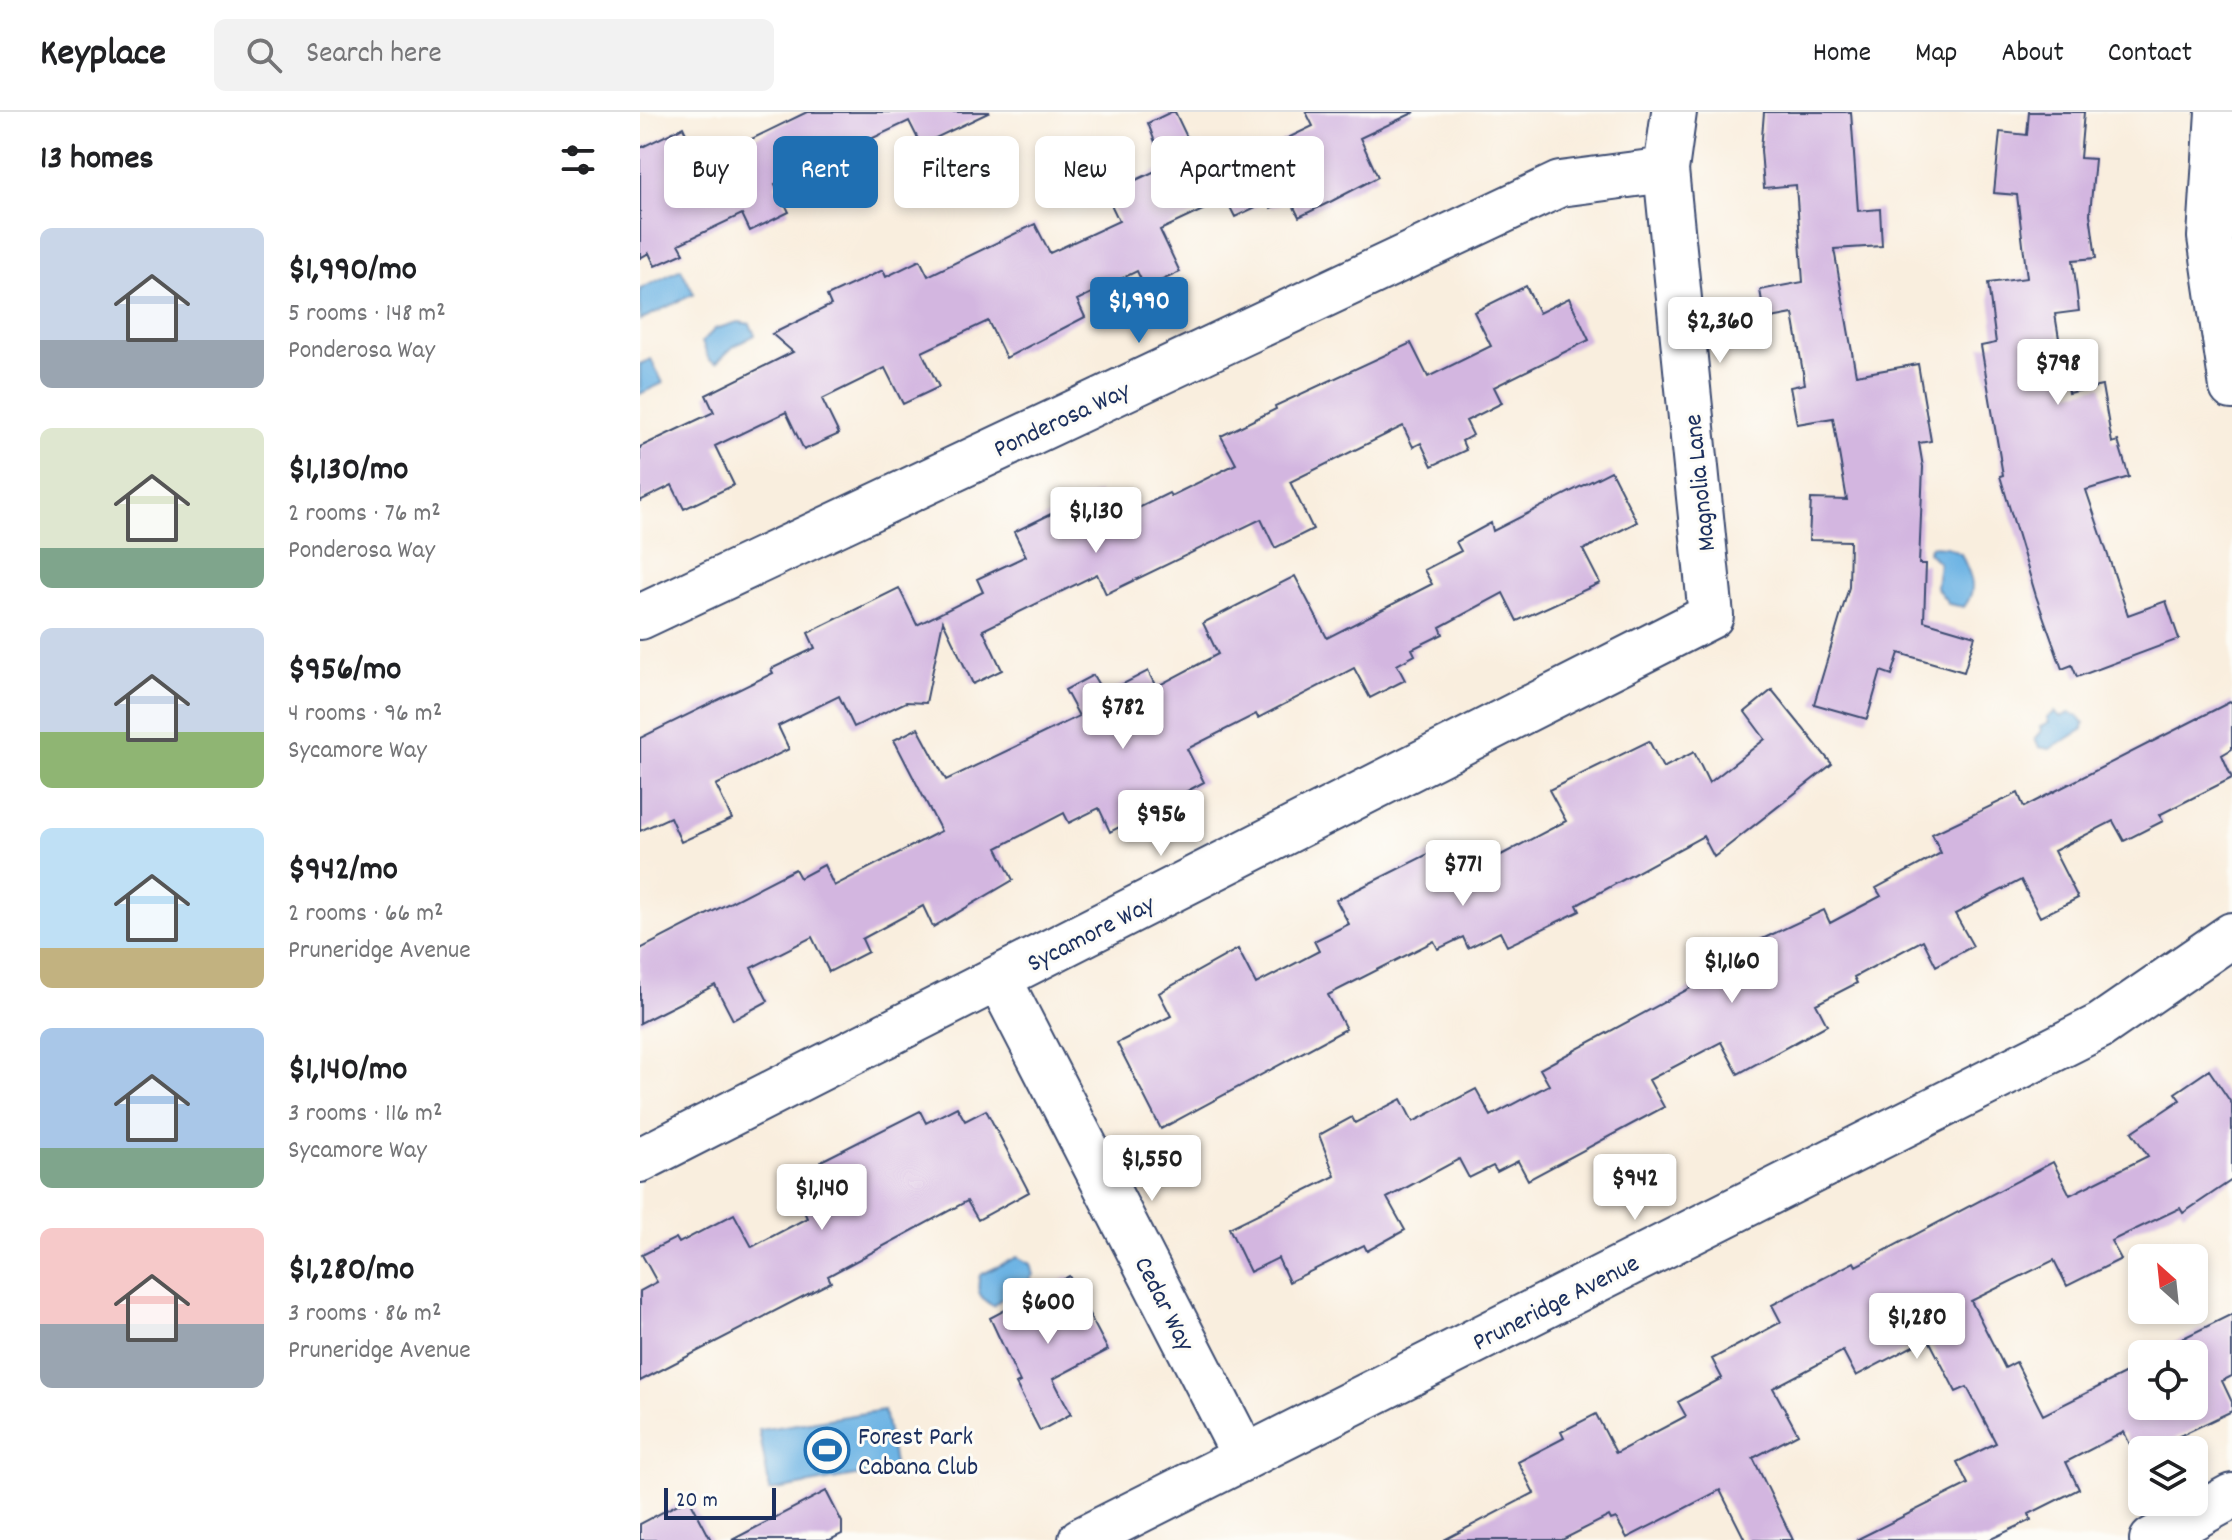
<!DOCTYPE html>
<meta charset="utf-8">
<style>
:root{--surface:#fff;--page:#f2f2f2;--text:#202124;--muted:#757577;--line:#e0e0e0;--accent:#1f6fb2}
body{margin:0;font-family:Dekko,sans-serif;background:var(--page);color:var(--text);height:100vh;display:flex;flex-direction:column;font-size:30px;white-space:nowrap}
*{box-sizing:border-box;margin:0}
p{font-size:26px;color:var(--muted)}
.icon{flex:none;width:44px;height:44px;fill:none;stroke:currentColor;stroke-width:2;stroke-linecap:round;stroke-linejoin:round}
.map{position:relative;flex:1;overflow:hidden}
.sheet{display:flex;flex-direction:column;background:var(--surface);width:640px}
.sheet>*{flex:none}
.banner{position:absolute;left:24px;top:24px;width:760px;height:72px;display:flex;gap:16px}
.needle{width:52px;rotate:333deg}
.tools{position:absolute;left:1488px;top:1132px;display:grid;gap:16px}
.tools a{display:grid;place-items:center;width:80px;height:80px;border-radius:12px;background:var(--surface);box-shadow:0 4px 12px #0003;font-size:40px}
.scale{position:absolute;left:24px;bottom:20px;width:112px;box-sizing:border-box;padding-left:8px;border:4px solid #1b2f5e;border-top:0;font-size:22px;line-height:28px;white-space:nowrap;color:#1b2f5e;-webkit-text-stroke:6px #fdfcf7;paint-order:stroke}
.price{position:absolute;translate:-50% -68px;padding:0 18px;border-radius:8px;background:#fff;color:#222;font-size:26px;line-height:52px;filter:drop-shadow(0 2px 4px #0008)}
.price::after{content:'';position:absolute;left:50%;top:48px;width:24px;height:18px;margin-left:-12px;background:inherit;clip-path:polygon(0 0,100% 0,50% 100%)}
.price.selected{background:var(--accent);color:#fff}
ul{padding:0;list-style:none}
li{display:flex;align-items:center;gap:24px;height:200px;padding:0 40px}
li span{display:grid;place-items:center;flex:none;width:224px;height:160px;border-radius:12px;color:#555}
li>.icon{margin-inline-start:auto}
span .icon{width:96px;height:96px;fill:#fffc;stroke-width:1}
li b{font-size:34px}
h2{display:flex;justify-content:space-between;align-items:center;height:96px;padding:0 40px;font-size:34px}
.pill{padding:0 28px;border-radius:12px;background:var(--surface);box-shadow:0 4px 12px #0003;font-size:28px;line-height:72px}
.pill.selected{background:var(--accent);color:#fff}
header{display:flex;align-items:center;gap:48px;box-sizing:border-box;height:112px;padding:0 40px;background:var(--surface);border-bottom:2px solid var(--line)}
header strong{font-size:38px}
nav{display:flex;gap:44px;margin-inline-start:auto;font-size:28px}
.search{width:560px;height:72px;background:var(--page);display:flex;align-items:center;gap:20px;box-sizing:border-box;padding:0 28px;border-radius:12px;color:var(--muted);font-size:30px}
main{display:flex;flex:1;min-height:0}
.map>svg:first-child{display:block}
.water{fill:#6db4e4;stroke:#4472a1;stroke-width:2}
.building{fill:#d3b6e0}
.lines{fill:none;stroke-linecap:round;stroke-linejoin:round}
.minor-casing{stroke:#3c4c71;stroke-width:48}
.major-casing{stroke:#3c4c71;stroke-width:48}
.minor{stroke:#fff;stroke-width:44}
.major{stroke:#fff;stroke-width:44}
.labels{text-anchor:middle;stroke-width:6;stroke-linejoin:round;paint-order:stroke}
.street-label{font-size:26px;fill:#1b2f5e;stroke:#fdfcf7}
.poi-label{font-size:26px;fill:#1b2f5e;stroke:#fdfcf7;text-anchor:start}
</style>
<header>
<strong>Keyplace</strong>
<div class="search"><svg class="icon" aria-label="search" viewBox="0 0 24 24"><circle cx="10" cy="10" r="6"/><path d="M15 15l6 6"/></svg>Search here</div>
<nav><a>Home</a><a>Map</a><a>About</a><a>Contact</a></nav>
</header>
<main>
<section class="sheet">
<h2>13 homes<svg class="icon" aria-label="filters" viewBox="0 0 24 24"><path d="M4 7h16M4 17h16"/><circle cx="9" cy="7" r="2"/><circle cx="15" cy="17" r="2"/></svg></h2>
<ul>
<li><span style="background:linear-gradient(#c9d6e8 70%,#9aa5b1 0)"><svg class="icon" aria-label="home" viewBox="0 0 24 24"><path d="M3 11l9-7 9 7M6 9v11h12V9"/></svg></span><div><b>$1,990/mo</b><p>5 rooms · 148 m²</p><p>Ponderosa Way</p></div></li>
<li><span style="background:linear-gradient(#dfe7d0 75%,#7fa58c 0)"><svg class="icon" aria-label="home" viewBox="0 0 24 24"><path d="M3 11l9-7 9 7M6 9v11h12V9"/></svg></span><div><b>$1,130/mo</b><p>2 rooms · 76 m²</p><p>Ponderosa Way</p></div></li>
<li><span style="background:linear-gradient(#c9d6e8 65%,#8fb573 0)"><svg class="icon" aria-label="home" viewBox="0 0 24 24"><path d="M3 11l9-7 9 7M6 9v11h12V9"/></svg></span><div><b>$956/mo</b><p>4 rooms · 96 m²</p><p>Sycamore Way</p></div></li>
<li><span style="background:linear-gradient(#bfe0f5 75%,#c2b280 0)"><svg class="icon" aria-label="home" viewBox="0 0 24 24"><path d="M3 11l9-7 9 7M6 9v11h12V9"/></svg></span><div><b>$942/mo</b><p>2 rooms · 66 m²</p><p>Pruneridge Avenue</p></div></li>
<li><span style="background:linear-gradient(#a9c7e8 75%,#7fa58c 0)"><svg class="icon" aria-label="home" viewBox="0 0 24 24"><path d="M3 11l9-7 9 7M6 9v11h12V9"/></svg></span><div><b>$1,140/mo</b><p>3 rooms · 116 m²</p><p>Sycamore Way</p></div></li>
<li><span style="background:linear-gradient(#f6c9c9 60%,#9aa5b1 0)"><svg class="icon" aria-label="home" viewBox="0 0 24 24"><path d="M3 11l9-7 9 7M6 9v11h12V9"/></svg></span><div><b>$1,280/mo</b><p>3 rooms · 86 m²</p><p>Pruneridge Avenue</p></div></li>
</ul>
</section>
<div class="map">
<svg width="1592" height="1428" viewBox="0 0 1592 1428">
<rect width="100%" height="100%" fill="#fdfcf7"/>
<filter id="ink" filterUnits="userSpaceOnUse"><feTurbulence type="fractalNoise" baseFrequency=".0125" numOctaves="2"/><feDisplacementMap in="SourceGraphic" scale="16" xChannelSelector="R" yChannelSelector="G"/><feConvolveMatrix kernelMatrix="1 2 1 2 8 2 1 2 1" color-interpolation-filters="sRGB"/></filter>
<filter id="wash" filterUnits="userSpaceOnUse"><feTurbulence type="fractalNoise" baseFrequency=".006" numOctaves="4" result="noise"/><feDisplacementMap in="SourceGraphic" scale="32" xChannelSelector="R" yChannelSelector="G"/><feGaussianBlur stdDeviation="1.8" result="paint"/><feColorMatrix in="noise" values="0 0 0 0 0 0 0 0 0 0 0 0 0 0 0 0 0 1.4 0 .05"/><feComposite in="paint" operator="in"/></filter>
<g filter="url(#wash)">
<rect width="100%" height="100%" fill="#f9eede"/>
<path class="water" d="M41,157L54,182L0,208V177Z
M98,210L110,212L115,223L94,234L76,251L69,248L62,230L75,217Z
M11,247L23,271L0,282V252Z
M1291,434L1306,435L1321,442C1330,462 1339,476 1324,495L1309,492L1296,475L1299,451L1288,440Z
M1415,600L1421,605L1429,601L1438,604L1444,612L1443,617L1410,637L1399,635L1395,626L1401,619L1400,615L1409,611L1407,606Z
M377,1145L390,1152L393,1163C384,1177 365,1181 353,1194C339,1186 336,1179 340,1163Z
M244,1298L255,1357L130,1379L119,1318Z"/>
<g id="blocks">
<path class="building" d="M167,0H350L281,33L269,9L135,72L149,100L110,119L102,102L39,132L44,141L15,154L9,141L0,146V36L43,15L60,52Z
M531,0H535L566,65L673,14L666,0H775L720,26L738,65L692,89L659,105L650,87L631,96L628,89L595,105L586,87L520,118L540,160L505,176L497,159L437,188L445,205L366,246L348,209L282,240L299,275L263,292L245,256L182,287L199,322L164,338L146,300L75,334L94,373L44,397L32,373L0,389V335L74,300L66,283L153,240L132,222L191,193L187,184L243,158L246,165L280,148L288,164L395,112L410,141L479,109L466,82L524,55L508,11Z
M1124,0H1211L1218,99L1240,97L1242,134L1194,137L1216,263L1278,252L1291,329L1279,331L1283,355L1279,452H1286L1284,509L1335,524L1324,560L1259,541L1252,563L1241,559L1227,607L1174,592L1209,475L1210,429L1169,428L1171,387L1207,388L1193,306L1157,312L1150,275L1165,272L1153,202L1125,207L1120,178L1163,170L1156,73L1124,76L1121,38Z
M1389,0H1444L1440,46L1455,47L1450,102L1456,146L1433,148L1439,199L1415,202L1428,281L1462,274L1472,331L1478,329L1489,365L1446,378L1488,503L1526,489L1539,527L1437,565L1432,553L1422,557L1396,484L1360,364L1363,363L1341,234L1356,231L1348,171L1387,166L1377,83L1354,81L1360,20L1387,23Z
M886,174L899,201L929,186L949,228L854,275L862,291L826,309L833,323L822,329L826,338L792,354L781,331L773,335L763,314L650,370L673,417L635,436L621,407L466,482L457,462L343,518L362,558L333,572L303,509L286,591L266,590L214,615L199,584L138,614L149,637L76,673L92,707L41,730L30,705L0,719V626L133,561L131,557L175,536L168,521L259,476L277,513L343,480L337,467L386,444L374,420L411,402L458,380L472,409L529,381L531,384L596,352L581,324L636,297L635,294L771,231L788,265L851,234L834,200Z
M971,359L997,410L943,438L960,471L877,509L863,481L800,515L803,522L772,537L775,543L757,553L765,568L730,586L714,556L618,606L616,602L547,637L564,670L520,694L470,720L459,696L429,711L424,701L357,736L373,768L293,815L283,794L222,827L228,840L189,860L172,825L111,856L128,889L93,908L75,873L0,911V837L155,757L160,766L184,753L194,774L301,719L254,628L278,616L306,668L439,604L425,578L453,563L464,582L508,559L516,575L578,542L563,511L655,464L687,526L792,472L784,458L821,439L816,430L851,411L853,419Z
M1132,578L1192,652L1074,745L1063,724L937,793L940,799L867,834L860,820L828,836L823,825L798,837L794,829L688,883L706,917L521,1017L477,931L531,904L519,881L598,837L616,872L679,839L674,829L709,812L696,788L796,738L812,768L863,742L926,709L909,678L1009,629L1023,656L1054,640L1069,671L1125,627L1105,600Z
M1592,589V637L1582,643L1592,666L1519,703L1523,709L1484,729L1473,709L1414,739L1438,786L1400,805L1381,768L1315,802L1333,834L1296,854L1283,828L1214,865L1217,871L1176,892L1187,913L1098,962L1081,930L1009,968L1024,995L888,1068L878,1049L857,1060L853,1054L829,1066L819,1047L747,1086L765,1118L727,1139L724,1133L649,1170L638,1146L610,1160L589,1116L695,1064L679,1023L712,1005L715,1011L761,987L773,1010L836,977L851,1004L909,973L900,957L1121,838L1116,830L1184,798L1190,811L1241,784L1236,776L1301,741L1292,722L1378,681L1384,695Z
M1569,958L1592,992V1068L1543,1101L1540,1096L1471,1129L1481,1147L1427,1174L1414,1148L1331,1189L1365,1256L1376,1250L1403,1303L1502,1253V1294H1554V1242H1525L1530,1239L1527,1234L1592,1202V1264L1582,1269L1592,1290V1299L1510,1338H1502L1496,1345L1484,1320L1426,1350L1439,1377L1389,1402L1391,1408L1349,1428H1216L1328,1372L1317,1350L1356,1331L1327,1275L1316,1280L1288,1226L1216,1264L1203,1239L1133,1276L1158,1322L1113,1346L1153,1428H1105L1080,1378L987,1426L976,1406L971,1408L969,1404L922,1428H804L894,1381L878,1350L924,1326L921,1320L956,1302L976,1341L1046,1304L1038,1290L1082,1266L1072,1247L1141,1210L1132,1193L1214,1150L1216,1154L1413,1050L1430,1083L1508,1044L1492,1020L1540,988L1535,981Z
M317,995L325,1009L346,998L389,1080L338,1108L327,1089L188,1164L191,1170L0,1269V1179L17,1170L2,1143L36,1126L39,1131L94,1102L112,1135L167,1106L161,1093L195,1075L181,1049L280,999L286,1011Z
M429,1164L468,1238L413,1267L431,1302L400,1319L376,1272L380,1270L350,1206Z
M186,1379L202,1410V1422L190,1428H92Z
M49,1386L71,1428H0V1412Z"/>
</g>
</g>
<g filter="url(#ink)">
<use href="#blocks" fill-opacity="0" stroke="#3c4c71" stroke-width="2"/>
<g class="lines">
<g class="minor-casing">
<path id="minor" d="M0,505L920,72L1026,58
M359,867L605,1345
M0,1048L1071,504L1026,58L1034,0
M1512,1428L1592,1384"/>
</g>
<g class="major-casing">
<path id="major" d="M1578,0L1570,125L1592,275
M441,1428L1460,914L1592,823"/>
</g>
<use href="#minor" class="minor"/>
<use href="#major" class="major"/>
</g>
</g>
<defs>
<g id="stadium-ring" transform="scale(2.3)"><circle r="9.5" fill="#fdfcf7" stroke="#1f6fb2" stroke-width="1.5"/><path d="M0-5a6.5 5 0 1 0 0 10a6.5 5 0 1 0 0-10ZM-3.5-1.8h7v3.6h-7Z" fill="#1f6fb2"/></g>
</defs>
<g fill-rule="evenodd">
<use href="#stadium-ring" x="187" y="1338"/>
</g>
<g class="labels">
<g class="street-label">
<text transform="translate(421 306) rotate(-25)" y="9">Ponderosa Way</text>
<text transform="translate(1058 371) rotate(-96)" y="9">Magnolia Lane</text>
<text transform="translate(450 820) rotate(-27)" y="9">Sycamore Way</text>
<text transform="translate(915 1189) rotate(-27)" y="9">Pruneridge Avenue</text>
<text transform="translate(526 1191) rotate(63)" y="9">Cedar Way</text>
</g>
<g class="poi-label">
<text x="218" y="1332">Forest Park<tspan x="218" dy="30">Cabana Club</tspan></text>
</g>
</g>
</svg>
<div class="tools">
<a><svg class="needle" viewBox="-14 -14 28 28"><path d="M0-13l5 13h-10z" fill="#e53935"/><path d="M0 13l5-13h-10z" fill="#757577"/></svg></a>
<a><svg class="icon" aria-label="locate" viewBox="0 0 24 24"><circle cx="12" cy="12" r="6"/><path d="M12 2v4M12 18v4M2 12h4M18 12h4"/></svg></a>
<a><svg class="icon" aria-label="layers" viewBox="0 0 24 24"><path d="M12 4l9 5-9 5-9-5zM3 14l9 5 9-5"/></svg></a>
</div>
<div class="scale">20 m</div>
<b class="price selected" style="left:499px;top:233px">$1,990</b>
<b class="price" style="left:1080px;top:253px">$2,360</b>
<b class="price" style="left:1418px;top:295px">$798</b>
<b class="price" style="left:456px;top:443px">$1,130</b>
<b class="price" style="left:483px;top:639px">$782</b>
<b class="price" style="left:521px;top:746px">$956</b>
<b class="price" style="left:823px;top:796px">$771</b>
<b class="price" style="left:1092px;top:893px">$1,160</b>
<b class="price" style="left:512px;top:1091px">$1,550</b>
<b class="price" style="left:995px;top:1110px">$942</b>
<b class="price" style="left:182px;top:1120px">$1,140</b>
<b class="price" style="left:408px;top:1234px">$600</b>
<b class="price" style="left:1277px;top:1249px">$1,280</b>
<div class="banner">
<a class="pill">Buy</a>
<a class="pill selected">Rent</a>
<a class="pill">Filters</a>
<a class="pill">New</a>
<a class="pill">Apartment</a>
</div>
</div>
</main>
